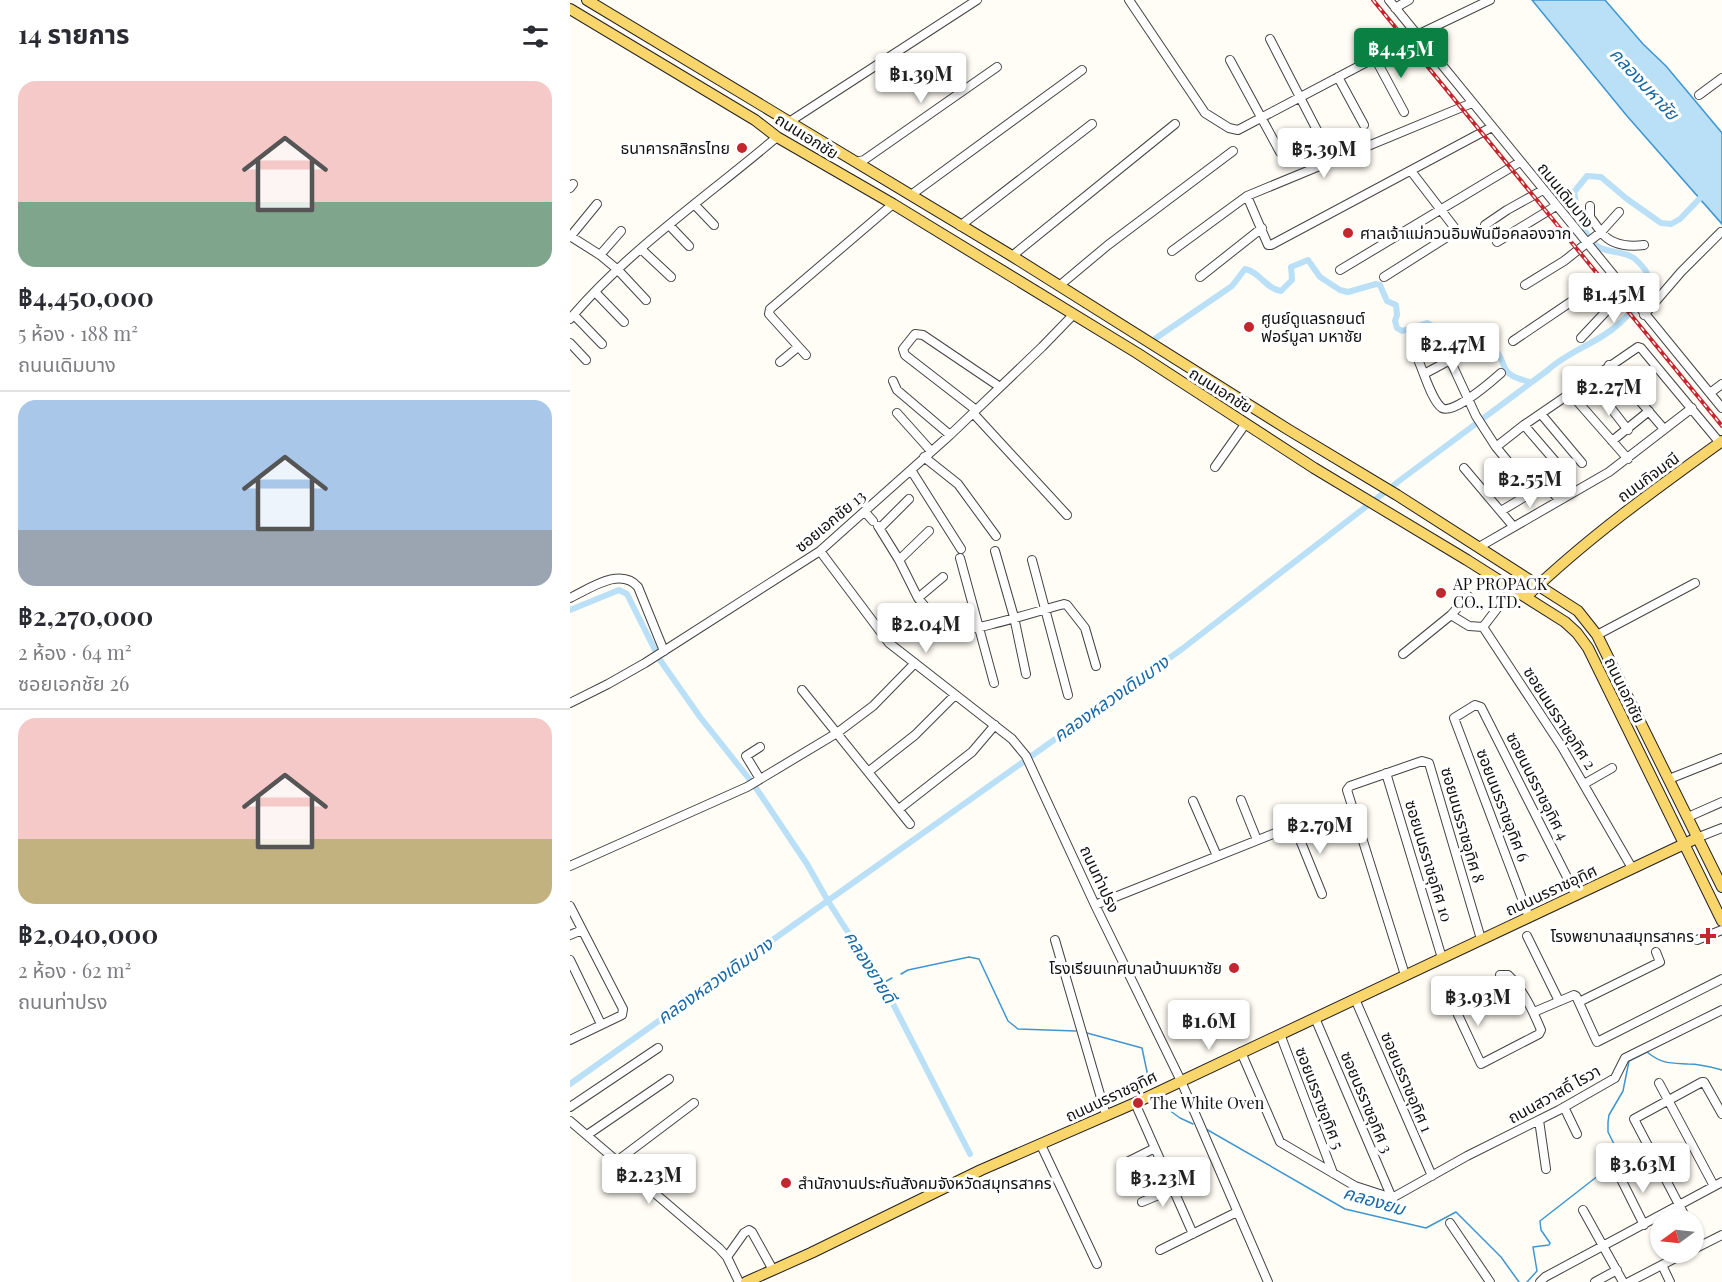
<!DOCTYPE html>
<html lang="th">
<meta charset="utf-8">
<style>
:root{--surface:#fff;--page:#f2f2f3;--text:#2b2b33;--muted:#7c7c81;--line:#e1e1e2;--accent:#0b8043}
body{margin:0;font-family:"Playfair Display","Noto Sans Thai",serif;background:var(--page);color:var(--text);height:100vh;display:flex;flex-direction:column;font-size:22px;white-space:nowrap}
*{box-sizing:border-box;margin:0}
p{font-size:20px;color:var(--muted)}
.icon{flex:none;width:33px;height:33px;fill:none;stroke:currentColor;stroke-width:2;stroke-linecap:round;stroke-linejoin:round}
.map{position:relative;flex:1;overflow:hidden}
.drawer{display:flex;flex-direction:column;background:var(--surface);width:570px}
.drawer>*{flex:none}
.needle{width:39px;rotate:255deg}
.controls{position:absolute;left:1080px;top:1209px;display:grid;gap:12px}
.controls a{display:grid;place-items:center;width:54px;height:54px;border-radius:50%;background:var(--surface);box-shadow:0 2px 4px #0004;font-size:30px}
.price{position:absolute;translate:-50% -51px;padding:0 14px;border-radius:6px;background:#fff;color:#222;font-size:20px;line-height:39px;filter:drop-shadow(0 2px 3px #0008)}
.price::after{content:'';position:absolute;left:50%;top:36px;width:18px;height:14px;margin-left:-9px;background:inherit;clip-path:polygon(0 0,100% 0,50% 100%)}
.price.selected{background:var(--accent);color:#fff}
ul{padding:0;list-style:none}
li{display:grid;align-content:center;gap:12px;height:318px;padding:0 18px}
li+li{border-top:2px solid var(--line)}
li span{display:grid;place-items:center;height:186px;border-radius:18px;color:#555}
li>.icon{margin-inline-start:auto}
span .icon{width:108px;height:108px;fill:#fffc;stroke-width:1}
li b{font-size:26px}
h2{display:flex;justify-content:space-between;align-items:center;height:72px;padding:0 18px;font-size:26px}
main{display:flex;flex:1;min-height:0}
.map>svg:first-child{display:block}
.water{fill:#b9e0f7;stroke:#3f96cf;stroke-width:1.5}
.lines{fill:none;stroke-linecap:round;stroke-linejoin:round}
.stream{stroke:#3f96cf;stroke-width:1.5}
.canal{stroke:#b9e0f7;stroke-width:6}
.minor-casing{stroke:#444;stroke-width:10}
.major-casing{stroke:#222;stroke-width:12}
.minor{stroke:#fff;stroke-width:8}
.major{stroke:#f9d66b;stroke-width:10}
.rail-casing{stroke:#c4262e;stroke-width:4}
.rail{stroke:#fff;stroke-width:1.5;stroke-dasharray:4.5;stroke-linecap:butt}
.poi-dot{fill:#c4262e;stroke:#fff;stroke-width:2}
.labels{text-anchor:middle;stroke-width:6;stroke-linejoin:round;paint-order:stroke}
.street-label{font-size:16px;fill:#111;stroke:#fff}
.poi-label{font-size:16px;fill:#111;stroke:#fff;text-anchor:start}
.water-label{font-size:18px;font-style:italic;fill:#1768a6;stroke:#fff}
</style>
<main>
<section class="drawer">
<h2>14 รายการ<svg class="icon" aria-label="filters" viewBox="0 0 24 24"><path d="M4 7h16M4 17h16"/><circle cx="9" cy="7" r="2"/><circle cx="15" cy="17" r="2"/></svg></h2>
<ul>
<li><span style="background:linear-gradient(#f6c9c9 65%,#7fa58c 0)"><svg class="icon" aria-label="home" viewBox="0 0 24 24"><path d="M3 11l9-7 9 7M6 9v11h12V9"/></svg></span><div><b>฿4,450,000</b><p>5 ห้อง · 188 m²</p><p>ถนนเดิมบาง</p></div></li>
<li><span style="background:linear-gradient(#a9c7e8 70%,#9aa5b1 0)"><svg class="icon" aria-label="home" viewBox="0 0 24 24"><path d="M3 11l9-7 9 7M6 9v11h12V9"/></svg></span><div><b>฿2,270,000</b><p>2 ห้อง · 64 m²</p><p>ซอยเอกชัย 26</p></div></li>
<li><span style="background:linear-gradient(#f6c9c9 65%,#c2b280 0)"><svg class="icon" aria-label="home" viewBox="0 0 24 24"><path d="M3 11l9-7 9 7M6 9v11h12V9"/></svg></span><div><b>฿2,040,000</b><p>2 ห้อง · 62 m²</p><p>ถนนท่าปรง</p></div></li>
</ul>
</section>
<div class="map">
<svg width="1152" height="1282" viewBox="0 0 1152 1282">
<rect width="100%" height="100%" fill="#fffdf5"/>
<path class="water" d="M962,0H1035L1073,44L1096,66L1152,133V224L1057,116Z"/>
<g class="lines">
<path class="stream" d="M331,974L338,970L399,957L409,959L438,1021L448,1029L506,1031
M311,984L322,978
M517,1033L572,1048L580,1086
M588,1102L610,1118L623,1124
M636,1129L775,1209L856,1228L886,1212L931,1257L949,1282
M957,1282L967,1271L963,1247L979,1245L980,1243L971,1230L970,1221L1047,1161L1050,1156L1038,1132V1122L1039,1115L1053,1091L1059,1061L1077,1052C1092,1064 1099,1063 1118,1064C1129,1064 1141,1067 1152,1070"/>
<path class="canal" d="M586,338L662,286L675,269C689,271 696,289 711,291L722,280L721,267L738,260L750,277L770,290L778,292L806,284L810,285L817,301L826,305L827,315L825,321L827,328L832,331L857,323C870,328 871,341 878,352H884L903,338C909,340 917,342 921,346C942,364 923,373 960,382
M0,610L49,590L57,594L85,650
M90,660L130,717L180,780
M186,788L237,864L258,901L320,998L400,1154
M0,1084L612,649L833,478L978,370C1000,350 1029,343 1051,322C1065,308 1091,286 1072,266C1069,263 1065,258 1062,257C1052,251 1037,253 1027,246C1012,235 1007,209 1004,192L1017,176L1031,177L1057,199L1091,223L1101,224L1110,219L1134,194"/>
<g class="minor-casing">
<path id="minor" d="M559,0L635,113L659,128L668,130L814,53
M819,0L1152,408
M825,8L839,0
M847,35L920,0
M700,39L751,138
M805,58L834,112
M660,60L710,152
M768,77L794,125
M1129,95L1152,78
M219,122L407,0
M286,162L294,160L427,67
M0,188L3,184
M341,195L512,70
M677,196L698,245H701L922,127
M125,205L144,225
M1020,206V217L1031,232L1049,212
M915,225L937,210L973,190
M100,226L119,246
M390,226L522,124
M0,236L30,255L48,270L76,300
M0,237L27,204
M927,242L986,206
M71,249L101,277
M602,251L677,196L902,103
M30,255L51,231
M442,256L605,124
M770,270L950,162
M630,277L692,228
M814,277L885,232L884,227L841,171
M955,285L994,261L1031,232C1041,245 1058,247 1074,245
M489,286L538,245L663,151
M26,293L54,322
M4,315L32,344
M1074,315L1111,272L1151,232
M0,319C57,251 139,195 207,137
M1011,338L1056,290
M943,341L1042,274
M0,343L16,360
M236,355L199,314L200,309L323,204
M880,360L906,416L926,447L954,425L1068,347L1071,348L1150,443
M210,362L228,347
M849,362C854,373 862,401 872,408C883,415 922,381 931,373
M1039,365L1094,429
M854,374L880,360L896,348
M1019,380L1058,430
M323,381L327,390L380,435
M1000,393L1058,459
M1140,393L1152,384
M406,410L335,355L333,349L345,334L353,335L430,387
M327,413L361,451
M403,413L497,515
M971,414L1012,463
M954,425L991,468V470L976,484L989,500
M1042,441L1079,411
M926,447L963,492
M354,457L388,484L426,536
M645,467L676,423
M894,468L943,526
M341,470L391,549
M931,511L976,484
M295,512L303,521
M308,526L329,560L348,598L373,577
M310,528L339,499
M909,547L1039,472L1122,408
M250,551L319,643L442,739L456,756L525,905L611,1081L698,1282
M425,551L444,617L456,674
M390,558L424,683
M329,560L359,531
M462,560L498,695
M942,589L913,627L992,747L1062,868
M0,598C19,589 51,566 68,587L94,651
M348,598C357,609 367,623 381,630C394,635 475,609 494,604L497,605L515,628L526,666
M881,615L899,626L913,627
M1027,635L1125,583
M833,654L881,615L898,596
M232,690L340,824
M0,703L38,684L75,663L250,551L380,435L472,347L503,315
M190,747L176,756L190,779
M298,772L345,735L385,695
M816,773L872,958
M1099,779L1152,758
M1014,784L1042,768
M671,800L687,840
M623,801L647,856
M329,809L402,752L425,725
M1118,817L1152,802
M724,825L752,894
M1129,837L1152,828
M0,866L177,787L267,733L303,706L345,663
M525,905L733,822
M0,906L53,1009L52,1015L0,1040
M959,917L884,718L905,705L911,707L1006,895
M0,935L12,930
M957,936L989,1001
M485,940L536,1115
M1127,940L1152,930
M0,960L31,1024
M835,975L777,790L780,786L852,761L859,763L911,939
M785,999L862,1176
M882,1002L911,1064L969,1034L971,1030C963,1011 953,989 938,975H930
M1009,1002L1090,962L1086,952
M964,1012L1004,995L1006,996L1027,1042L1152,979
M745,1018L822,1198
M710,1034L763,1173
M671,1052L710,1142L785,1186L822,1198
M1089,1083L1144,1186
M565,1103L623,1234
M0,1107L88,1048
M994,1107L1007,1134
M969,1120L976,1169
M0,1121L149,1248L157,1257L169,1282
M17,1135L99,1079
M471,1145L527,1264
M47,1161L124,1103
M559,1161L585,1148
M1049,1175L1074,1225
M822,1198L897,1156L989,1110L1045,1078L1055,1058L1152,1010
M572,1202L603,1189
M1013,1210L1053,1282
M1117,1220L1064,1119L1132,1082H1134L1152,1114
M880,1223L920,1282
M1124,1249L1152,1235
M590,1250L667,1212
M157,1257L174,1233L179,1230L182,1232L203,1270
M1092,1265L1100,1282
M970,1282L975,1277L1152,1182
M1025,1282L1047,1270
M1059,1282L1117,1252"/>
</g>
<g class="major-casing">
<path id="major" d="M17,0L442,256L719,430L827,495L1008,611L1027,635L1152,887
M0,9L185,120L207,137L323,204L567,353L744,468L897,560L995,622L1007,633L1018,648L1152,921
M956,597C1016,539 1084,490 1152,441
M176,1282L241,1253L411,1170L565,1103L1129,837"/>
</g>
<use href="#minor" class="minor"/>
<use href="#major" class="major"/>
<g class="rail-casing">
<path id="rail" d="M803,0L1152,426"/>
</g>
<use href="#rail" class="rail"/>
</g>
<g class="poi-dot">
<circle cx="172" cy="148" r="6"/>
<circle cx="778" cy="233" r="6"/>
<circle cx="679" cy="327" r="6"/>
<circle cx="871" cy="593" r="6"/>
<path d="M1135 927h6v6h6v6h-6v6h-6v-6h-6v-6h6z"/>
<circle cx="664" cy="968" r="6"/>
<circle cx="568" cy="1103" r="6"/>
<circle cx="216" cy="1183" r="6"/>
</g>
<g class="labels">
<g class="street-label">
<text transform="translate(237 136) rotate(32)" y="6">ถนนเอกชัย</text>
<text transform="translate(996 195) rotate(51)" y="6">ถนนเดิมบาง</text>
<text transform="translate(651 390) rotate(32)" y="6">ถนนเอกชัย</text>
<text transform="translate(1078 477) rotate(-36)" y="6">ถนนกิจมณี</text>
<text transform="translate(260 521) rotate(-40)" y="6">ซอยเอกชัย 13</text>
<text transform="translate(1055 690) rotate(64)" y="6">ถนนเอกชัย</text>
<text transform="translate(990 718) rotate(57)" y="6">ซอยนนรราชอุทิศ 2</text>
<text transform="translate(968 786) rotate(63)" y="6">ซอยนนรราชอุทิศ 4</text>
<text transform="translate(933 805) rotate(69)" y="6">ซอยนนรราชอุทิศ 6</text>
<text transform="translate(893 825) rotate(74)" y="6">ซอยนนรราชอุทิศ 8</text>
<text transform="translate(859 861) rotate(73)" y="6">ซอยนนรราชอุทิศ 10</text>
<text transform="translate(530 879) rotate(65)" y="6">ถนนท่าปรง</text>
<text transform="translate(981 890) rotate(-25)" y="6">ถนนนรราชอุทิศ</text>
<text transform="translate(837 1082) rotate(67)" y="6">ซอยนรราชอุทิศ 1</text>
<text transform="translate(984 1094) rotate(-29)" y="6">ถนนสวาสดิ์ ไรวา</text>
<text transform="translate(541 1096) rotate(-25)" y="6">ถนนนรราชอุทิศ</text>
<text transform="translate(750 1098) rotate(69)" y="6">ซอยนรราชอุทิศ 5</text>
<text transform="translate(797 1102) rotate(67)" y="6">ซอยนรราชอุทิศ 3</text>
</g>
<g class="poi-label">
<text x="160" y="154" text-anchor="end">ธนาคารกสิกรไทย</text>
<text x="790" y="239">ศาลเจ้าแม่กวนอิมพันมือคลองจาก</text>
<text x="691" y="324">ศูนย์ดูแลรถยนต์<tspan x="691" dy="18">ฟอร์มูลา มหาชัย</tspan></text>
<text x="883" y="590">AP PROPACK<tspan x="883" dy="18">CO., LTD.</tspan></text>
<text x="1124" y="942" text-anchor="end">โรงพยาบาลสมุทรสาคร</text>
<text x="652" y="974" text-anchor="end">โรงเรียนเทศบาลบ้านมหาชัย</text>
<text x="580" y="1109">The White Oven</text>
<text x="228" y="1189">สำนักงานประกันสังคมจังหวัดสมุทรสาคร</text>
</g>
<g class="water-label">
<text transform="translate(1074 84) rotate(47)" y="6">คลองมหาชัย</text>
<text transform="translate(541 699) rotate(-35)" y="6">คลองหลวงเดิมบาง</text>
<text transform="translate(300 967) rotate(58)" y="6">คลองยายดี</text>
<text transform="translate(145 981) rotate(-35)" y="6">คลองหลวงเดิมบาง</text>
<text transform="translate(804 1201) rotate(16)" y="6">คลองยม</text>
</g>
</g>
</svg>
<div class="controls">
<a><svg class="needle" viewBox="-14 -14 28 28"><path d="M0-13l5 13h-10z" fill="#e53935"/><path d="M0 13l5-13h-10z" fill="#7c7c81"/></svg></a>
</div>
<b class="price selected" style="left:831px;top:79px">฿4.45M</b>
<b class="price" style="left:351px;top:104px">฿1.39M</b>
<b class="price" style="left:754px;top:179px">฿5.39M</b>
<b class="price" style="left:1044px;top:324px">฿1.45M</b>
<b class="price" style="left:883px;top:374px">฿2.47M</b>
<b class="price" style="left:1039px;top:417px">฿2.27M</b>
<b class="price" style="left:960px;top:509px">฿2.55M</b>
<b class="price" style="left:356px;top:654px">฿2.04M</b>
<b class="price" style="left:750px;top:855px">฿2.79M</b>
<b class="price" style="left:908px;top:1027px">฿3.93M</b>
<b class="price" style="left:639px;top:1051px">฿1.6M</b>
<b class="price" style="left:1073px;top:1194px">฿3.63M</b>
<b class="price" style="left:79px;top:1205px">฿2.23M</b>
<b class="price" style="left:593px;top:1208px">฿3.23M</b>
</div>
</main>
